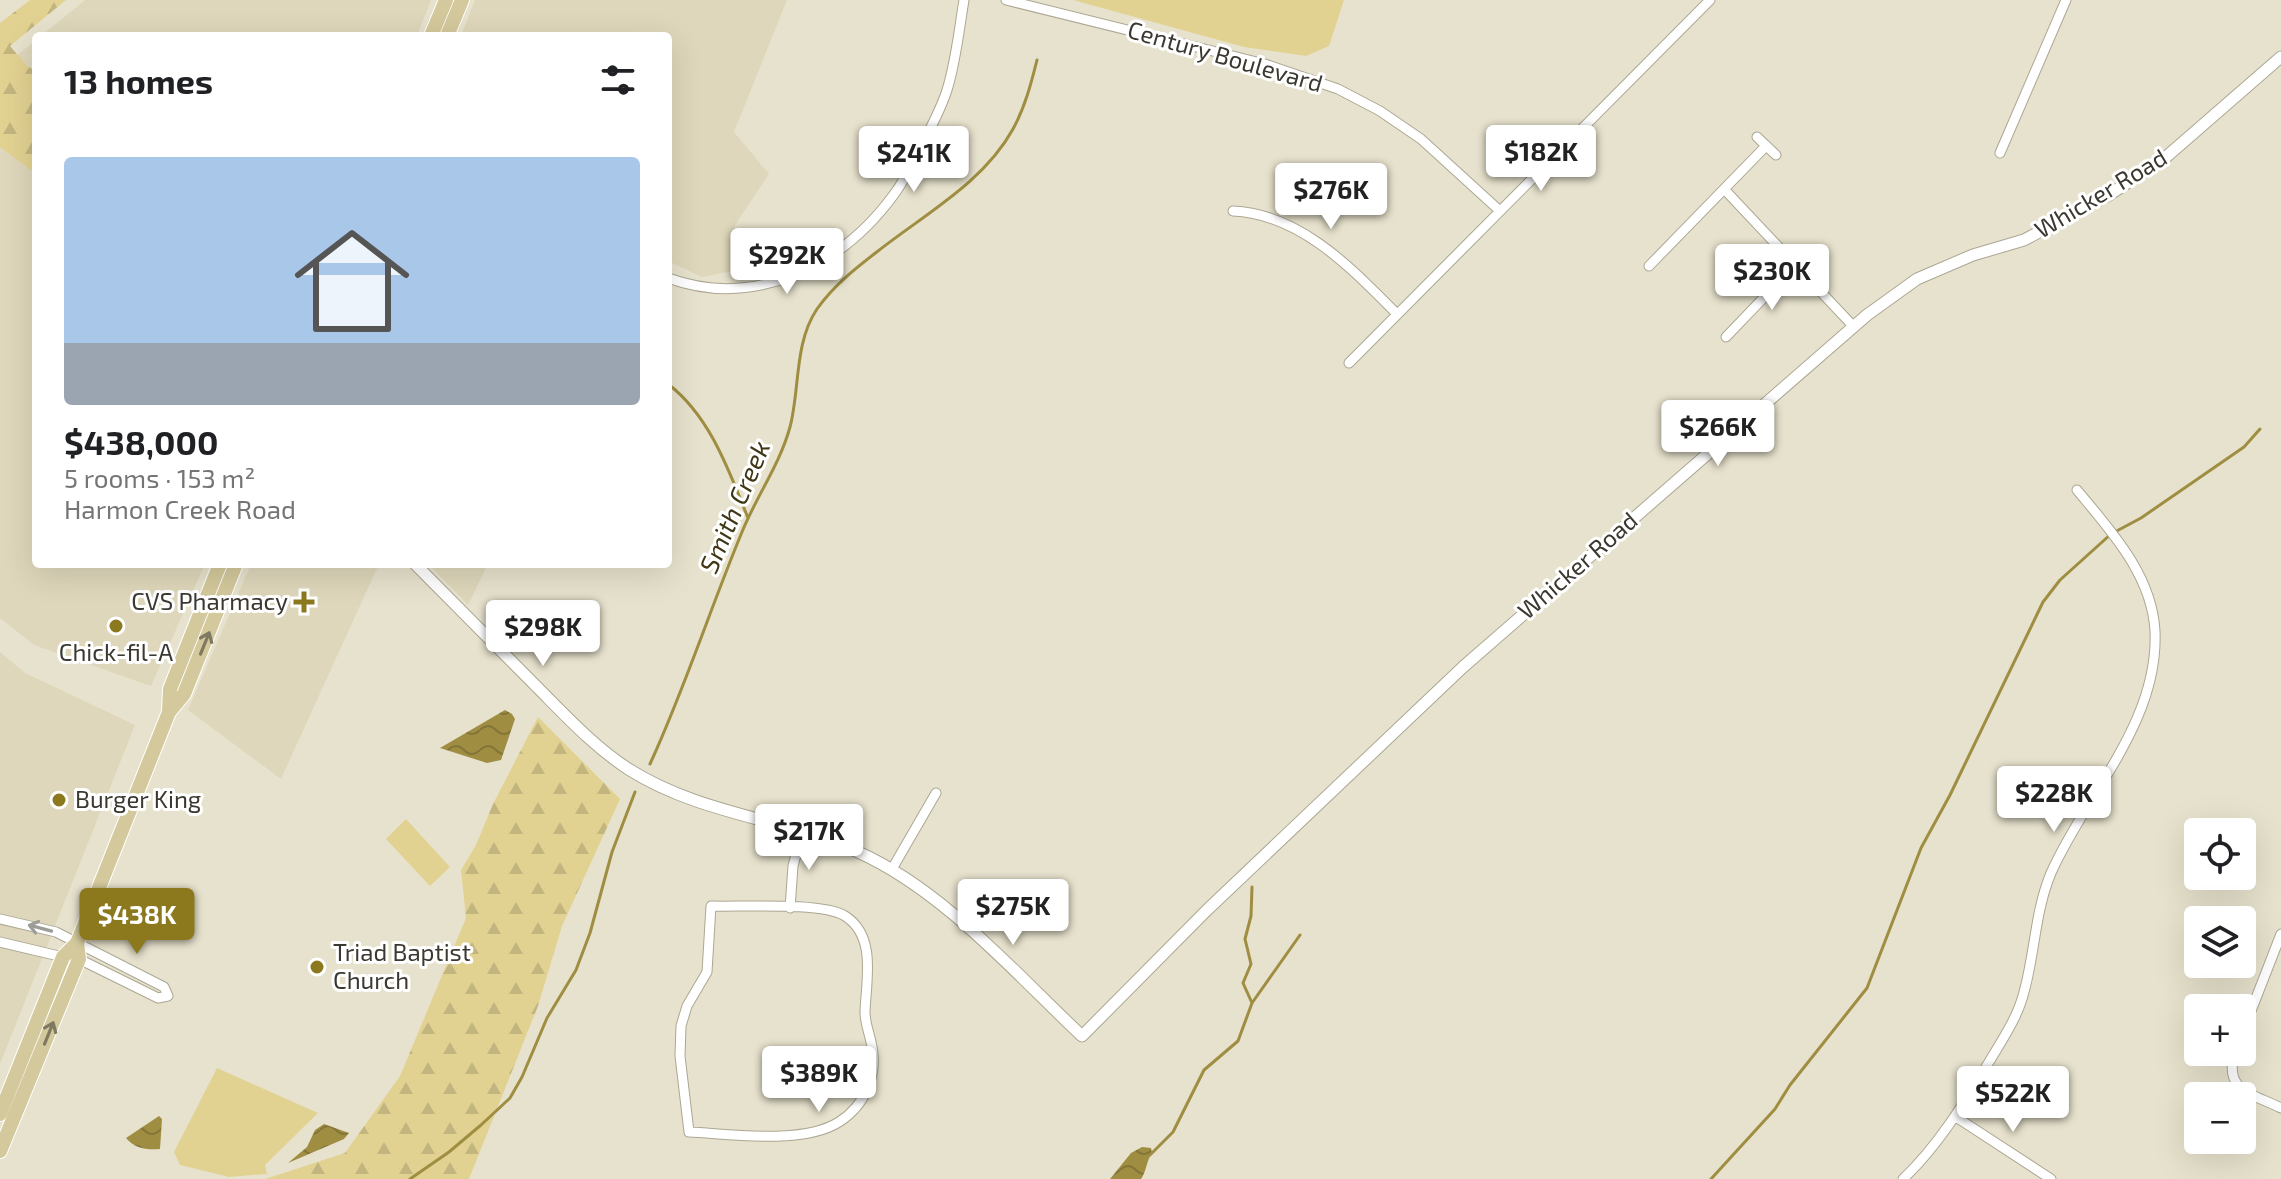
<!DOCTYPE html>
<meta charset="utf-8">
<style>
:root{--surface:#fff;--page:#f2f2f2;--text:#202124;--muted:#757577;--accent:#8c781d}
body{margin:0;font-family:"Exo 2",sans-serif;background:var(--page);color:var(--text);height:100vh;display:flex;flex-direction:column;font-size:30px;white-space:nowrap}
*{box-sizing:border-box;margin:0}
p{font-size:26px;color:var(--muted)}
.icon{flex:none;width:44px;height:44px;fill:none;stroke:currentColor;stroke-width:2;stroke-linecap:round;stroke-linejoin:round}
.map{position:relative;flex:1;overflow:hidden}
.panel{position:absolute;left:32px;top:32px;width:640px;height:536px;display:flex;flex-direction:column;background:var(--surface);border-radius:8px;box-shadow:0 8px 32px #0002}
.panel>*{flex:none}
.fabs{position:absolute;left:2184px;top:818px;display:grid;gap:16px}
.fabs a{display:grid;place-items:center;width:72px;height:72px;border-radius:8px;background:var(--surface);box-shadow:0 8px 32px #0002;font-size:40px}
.price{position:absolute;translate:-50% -68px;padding:0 18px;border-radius:8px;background:#fff;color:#222;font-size:26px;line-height:52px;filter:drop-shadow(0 2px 4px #0008)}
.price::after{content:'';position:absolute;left:50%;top:48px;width:24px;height:18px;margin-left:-12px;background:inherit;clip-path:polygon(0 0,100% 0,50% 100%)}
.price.on{background:var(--accent);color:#fff}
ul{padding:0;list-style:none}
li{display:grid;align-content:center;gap:16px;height:424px;padding:0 32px}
li span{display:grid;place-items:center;height:248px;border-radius:8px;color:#555}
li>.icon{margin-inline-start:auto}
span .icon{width:144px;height:144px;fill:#fffc;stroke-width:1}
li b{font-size:34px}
h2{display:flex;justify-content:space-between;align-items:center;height:96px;padding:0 32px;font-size:34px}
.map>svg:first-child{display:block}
.built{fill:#ded7bb}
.green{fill:#e2d292}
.forest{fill:url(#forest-firs)}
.water{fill:url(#water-waves)}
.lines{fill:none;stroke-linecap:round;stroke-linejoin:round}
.stream{stroke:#9f8d41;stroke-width:3}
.minor-casing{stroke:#aca793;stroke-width:11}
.tertiary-casing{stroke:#aca793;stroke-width:13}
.primary-casing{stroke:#fff;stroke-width:16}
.minor{stroke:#fff;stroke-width:9}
.tertiary{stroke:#fff;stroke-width:11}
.primary{stroke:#d4c99c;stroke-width:14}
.oneway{stroke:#7f7961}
.oneway2{stroke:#9c9c98}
.poi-dot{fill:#8c781d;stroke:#fff;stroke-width:3}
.labels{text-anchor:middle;stroke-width:6;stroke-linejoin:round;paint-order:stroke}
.street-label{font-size:24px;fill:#3a3830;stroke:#fff}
.poi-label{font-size:24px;fill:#3a3830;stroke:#fff;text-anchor:start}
.water-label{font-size:26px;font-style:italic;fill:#3e3614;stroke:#fff}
</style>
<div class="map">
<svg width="2281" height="1179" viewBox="0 0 2281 1179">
<defs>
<pattern id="forest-firs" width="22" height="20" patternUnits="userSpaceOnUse" patternTransform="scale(2)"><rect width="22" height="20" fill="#e2d292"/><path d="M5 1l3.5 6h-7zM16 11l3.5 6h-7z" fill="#c3b57e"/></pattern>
<pattern id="water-waves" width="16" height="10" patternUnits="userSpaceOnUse" patternTransform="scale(2)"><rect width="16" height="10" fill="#9f8d41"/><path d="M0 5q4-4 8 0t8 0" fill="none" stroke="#837437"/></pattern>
</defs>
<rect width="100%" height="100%" fill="#e7e2cd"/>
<path class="built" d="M85,0H431L417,36H41Z
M475,0H787L734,132L769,174L735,225L733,271L702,277L668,261V36H461Z
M36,40V564H205L151,686L34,645L0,618V69Z
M251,564H379L281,779L188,710Z
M428,564H488L468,605Z
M0,652L25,673L135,725L0,1064Z"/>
<path class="green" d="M1073,0H1344L1329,46L1306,56L1244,47Z
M406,819L450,867L430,886L386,839Z
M217,1068L318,1113L265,1165L267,1174L229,1177L180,1165L174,1152Z"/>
<path class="forest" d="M30,0H66L10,46L27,66L36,71V174L0,147V23Z
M538,717L620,799L562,926L538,1006L469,1179H265L345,1153L400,1076L466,918L461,870L476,845L493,804Z"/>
<path class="water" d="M505,710L512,714L515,719L501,760L487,763L440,748Z
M159,1116L162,1119L160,1149C147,1150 135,1149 126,1138Z
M324,1124L349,1133L344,1139L288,1163L307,1147L315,1130Z
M1142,1147L1151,1148L1152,1153C1146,1162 1147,1170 1141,1179H1110L1131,1153Z"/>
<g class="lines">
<path class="stream" d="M668,384C710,416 729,471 748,518
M650,764C685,688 710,609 742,532C756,497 780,464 790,427C800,389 794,343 817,309C834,285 856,268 878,251C925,214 984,182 1013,129C1025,107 1031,84 1037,60
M1252,1003L1300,935
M1150,1155L1173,1132L1204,1070L1238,1041L1252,1003L1243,983L1251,964L1245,939L1251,916L1252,887
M410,1179L449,1152L481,1125L510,1098L522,1077L547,1018L576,970L590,933L612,852L635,792
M1711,1179L1775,1109L1790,1085L1867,988L1921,848L1950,795L2043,602L2060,580L2111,534L2141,518L2244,447L2260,429"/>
<g class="minor-casing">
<path id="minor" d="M1006,0L1265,64L1338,89L1380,111L1421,139L1500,211
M1757,137L1776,155
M2000,153L2066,0
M1724,189L1854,327
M1233,211C1301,214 1352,269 1397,314
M1649,266L1766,146
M668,278C756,310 843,265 895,193C906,178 913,161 922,145C931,127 941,109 947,90C956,61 959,30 964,0
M1726,337L1795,265
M1349,363L1710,0
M892,869L936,793
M711,906C740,907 823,902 845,916C877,936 866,981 865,1012C865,1023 869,1032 871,1042C879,1072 866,1105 839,1122C802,1145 732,1134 689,1132L680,1056L681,1026L687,1006L707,972Z
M790,908L793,866L802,832
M0,919L56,932L164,987L168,996L158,998L79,959
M0,942L63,957
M2242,1034L2281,934
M2235,1052C2223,1091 2251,1093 2281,1108
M1956,1117L2051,1179
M1903,1179C1938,1146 1964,1103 1989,1062C2002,1040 2018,1017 2024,992C2035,953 2035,911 2051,873C2086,794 2159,723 2155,631C2152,575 2111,531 2077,490"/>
</g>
<g class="tertiary-casing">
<path id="tertiary" d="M415,564C455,604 495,645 535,685C565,715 594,747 630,770C702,815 783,818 858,852C943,890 1014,972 1082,1036L1207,910L1463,667L1867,315L1917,279L1973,255L2024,240L2109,195L2166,157L2281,57"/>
</g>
<g class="primary-casing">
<path id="primary" d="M431,36L446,0
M447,36L462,0
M169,712L184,694L236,564
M0,1114L63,957L77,943L169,712L170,689L220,564
M0,1151L79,959L77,943"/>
</g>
<use href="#minor" class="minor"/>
<use href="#tertiary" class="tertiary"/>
<use href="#primary" class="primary"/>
</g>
<defs><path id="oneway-shaft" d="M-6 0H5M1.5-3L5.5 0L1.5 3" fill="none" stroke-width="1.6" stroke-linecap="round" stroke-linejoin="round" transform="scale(2)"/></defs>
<g class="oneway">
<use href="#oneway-shaft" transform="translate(205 643) rotate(-68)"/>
<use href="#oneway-shaft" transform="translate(49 1033) rotate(-68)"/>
</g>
<use class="oneway2" href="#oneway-shaft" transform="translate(40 928) rotate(-165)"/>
<g class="poi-dot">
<path d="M300 590h8v8h8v8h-8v8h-8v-8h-8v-8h8z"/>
<circle cx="116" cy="626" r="8"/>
<circle cx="59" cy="800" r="8"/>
<circle cx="317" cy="967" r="8"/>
</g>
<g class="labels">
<g class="street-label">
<text transform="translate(1225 57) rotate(16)" y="8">Century Boulevard</text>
<text transform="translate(2101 194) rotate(-31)" y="8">Whicker Road</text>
<text transform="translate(1578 566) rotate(-41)" y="8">Whicker Road</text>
</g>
<g class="poi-label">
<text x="288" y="610" text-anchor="end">CVS Pharmacy</text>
<text x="116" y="661" text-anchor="middle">Chick-fil-A</text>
<text x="75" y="808">Burger King</text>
<text x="333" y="961">Triad Baptist<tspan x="333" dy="28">Church</tspan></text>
</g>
<g class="water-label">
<text transform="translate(735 507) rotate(-67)" y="9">Smith Creek</text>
</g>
</g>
</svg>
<div class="fabs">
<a><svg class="icon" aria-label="locate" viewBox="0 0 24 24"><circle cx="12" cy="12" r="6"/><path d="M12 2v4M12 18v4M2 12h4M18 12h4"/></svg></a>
<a><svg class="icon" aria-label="layers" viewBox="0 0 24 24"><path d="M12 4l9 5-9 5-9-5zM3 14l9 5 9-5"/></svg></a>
<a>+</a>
<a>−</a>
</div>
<b class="price" style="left:1541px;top:193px">$182K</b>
<b class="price" style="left:914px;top:194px">$241K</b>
<b class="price" style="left:1331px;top:231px">$276K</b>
<b class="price" style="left:787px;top:296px">$292K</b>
<b class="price" style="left:1772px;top:312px">$230K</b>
<b class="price" style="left:1718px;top:468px">$266K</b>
<b class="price" style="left:543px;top:668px">$298K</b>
<b class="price" style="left:2054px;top:834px">$228K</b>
<b class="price" style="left:809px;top:872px">$217K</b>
<b class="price" style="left:1013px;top:947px">$275K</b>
<b class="price on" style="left:137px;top:956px">$438K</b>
<b class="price" style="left:819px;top:1114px">$389K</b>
<b class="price" style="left:2013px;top:1134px">$522K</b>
<section class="panel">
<h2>13 homes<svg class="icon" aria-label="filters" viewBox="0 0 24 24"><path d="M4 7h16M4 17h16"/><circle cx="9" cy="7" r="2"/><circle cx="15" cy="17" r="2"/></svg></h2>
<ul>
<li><span style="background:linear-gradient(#a9c7e8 75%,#9aa5b1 0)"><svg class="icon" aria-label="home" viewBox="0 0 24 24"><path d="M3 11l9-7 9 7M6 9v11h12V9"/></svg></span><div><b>$438,000</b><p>5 rooms · 153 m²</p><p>Harmon Creek Road</p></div></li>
</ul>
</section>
</div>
